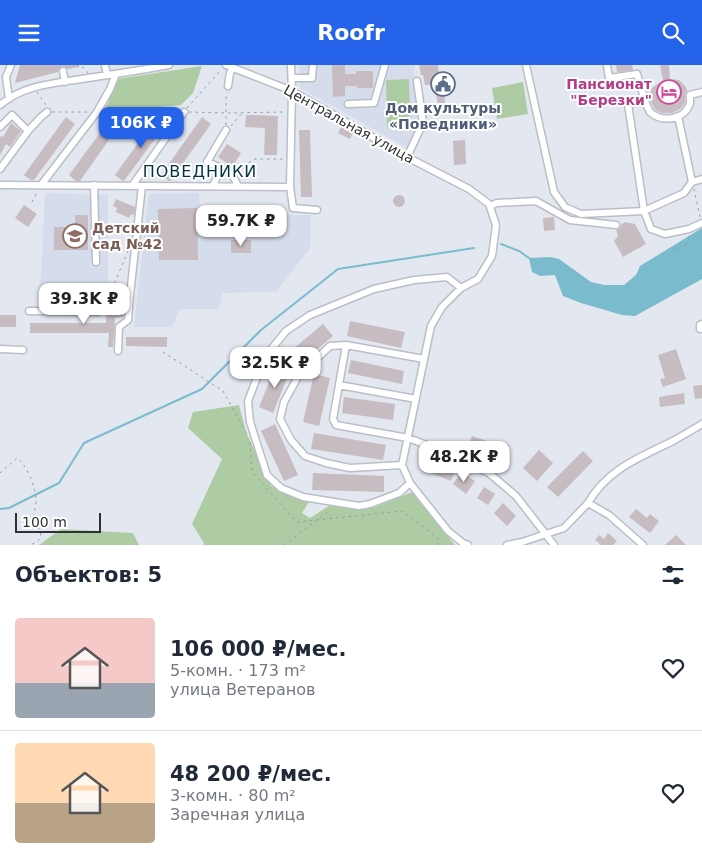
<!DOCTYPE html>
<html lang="ru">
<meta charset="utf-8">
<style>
:root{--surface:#fff;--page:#f2f2f3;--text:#1f2937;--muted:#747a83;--line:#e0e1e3;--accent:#2563eb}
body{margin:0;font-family:"DejaVu Sans",sans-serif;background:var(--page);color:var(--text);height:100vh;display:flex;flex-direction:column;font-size:19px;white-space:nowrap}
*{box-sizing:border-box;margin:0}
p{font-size:16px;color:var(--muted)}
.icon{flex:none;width:28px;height:28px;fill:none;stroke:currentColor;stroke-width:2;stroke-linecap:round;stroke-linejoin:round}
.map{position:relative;height:480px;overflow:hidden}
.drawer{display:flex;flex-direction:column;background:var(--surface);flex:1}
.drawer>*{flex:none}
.scale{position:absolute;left:15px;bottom:12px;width:86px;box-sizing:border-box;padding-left:5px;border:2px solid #2f3134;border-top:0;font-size:14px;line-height:18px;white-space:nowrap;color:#2f3134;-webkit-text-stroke:4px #fff;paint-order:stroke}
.price{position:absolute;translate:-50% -42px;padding:0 11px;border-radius:10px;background:#fff;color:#222;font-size:16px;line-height:32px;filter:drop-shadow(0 1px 2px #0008)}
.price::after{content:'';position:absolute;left:50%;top:30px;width:15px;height:11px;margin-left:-8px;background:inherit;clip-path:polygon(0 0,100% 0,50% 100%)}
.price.selected{background:var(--accent);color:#fff}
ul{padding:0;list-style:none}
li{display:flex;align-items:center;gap:15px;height:125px;padding:0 15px}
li+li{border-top:1px solid var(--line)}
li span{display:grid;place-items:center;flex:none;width:140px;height:100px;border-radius:5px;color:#555}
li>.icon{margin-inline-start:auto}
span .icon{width:60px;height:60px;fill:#fffc;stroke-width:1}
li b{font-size:21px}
h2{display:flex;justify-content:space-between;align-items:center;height:60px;padding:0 15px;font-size:21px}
header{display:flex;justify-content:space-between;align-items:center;height:65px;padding:0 15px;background:var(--accent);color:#fff;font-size:22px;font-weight:600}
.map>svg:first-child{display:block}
.built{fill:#d5dceb}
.green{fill:#aecca4}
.water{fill:#7bbbce}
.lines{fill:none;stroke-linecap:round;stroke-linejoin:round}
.stream{stroke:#7bbbce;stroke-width:2}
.building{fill:#c7bcc1}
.minor-casing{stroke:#babec7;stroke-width:9}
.path{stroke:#979aa0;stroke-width:1;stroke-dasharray:2.5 4;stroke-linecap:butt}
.minor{stroke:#fff;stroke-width:6}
.labels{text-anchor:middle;stroke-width:4;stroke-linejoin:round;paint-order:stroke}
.hotel-label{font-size:14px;font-weight:bold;fill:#b23c85;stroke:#fff;text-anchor:end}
.service-label{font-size:14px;font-weight:bold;fill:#4e5e75;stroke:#fff}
.street-label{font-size:14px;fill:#2f3134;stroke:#fff}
.education-label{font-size:14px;font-weight:bold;fill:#785e54;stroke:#fff;text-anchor:start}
.quarter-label{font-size:16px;letter-spacing:1px;fill:#003244;stroke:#fff}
</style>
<header><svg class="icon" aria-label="menu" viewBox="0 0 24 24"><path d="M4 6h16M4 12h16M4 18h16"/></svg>Roofr<svg class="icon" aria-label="search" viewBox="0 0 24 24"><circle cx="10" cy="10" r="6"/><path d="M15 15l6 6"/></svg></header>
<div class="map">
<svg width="702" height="480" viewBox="0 0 702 480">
<rect width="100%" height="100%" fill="#e3e7f0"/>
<path class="built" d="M299,0H415L413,14L418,61L407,83L300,23Z
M45,128L108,130V227L39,224L41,212Z
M199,128L200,148L311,150L310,183L276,227L222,228L219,244H180L172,262H134L149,129Z"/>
<path class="green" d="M202,1L193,28L181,40L158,42L106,43L117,14Z
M409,14L410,61L387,62L386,15Z
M523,17L528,49L497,54L492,23Z
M239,340L246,367L271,421L310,435L302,448L310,453L330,440L373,443L412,427L455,480H203L204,478L192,459L222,394L188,363L193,347Z
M61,464L133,468L139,480H39Z"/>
<path class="water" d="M702,163V214L635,251L622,250L581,238L563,231L555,210L540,211L532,207L529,193L551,192L559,194L591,217L604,220H624L636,210L640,201Z"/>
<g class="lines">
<path class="stream" d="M501,179L519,186L529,193
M0,444L9,443L59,418L84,378L202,324L261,265L338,204L474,183"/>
</g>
<path class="building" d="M20,0H79V2L68,4L65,2L62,1L59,4L58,7L15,18Z
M332,0H345V9H356V6H373V23H357V21H345V31L333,32Z
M419,0H438L439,8L446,7L449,28L444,29L445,38L438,39L436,29H439L438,19L425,20L423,10H421Z
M616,0H632L633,5L617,7Z
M660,0H669L670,14L679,15L686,22L687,26L685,28V37L683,41L680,44L672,48H662L657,46L654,43L649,32L652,23L663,15Z
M246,50L278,51L277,90H264L265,63L245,62Z
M66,52L75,59L34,115H31L24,110Z
M157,52L166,59L124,116H123L115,110Z
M202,52L211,59L170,116H169L161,110Z
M111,53L120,59L80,116H76L69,110Z
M11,58L21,66L10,82L6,79L0,90V71L3,72Z
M341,62L353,68L350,74L338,68Z
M299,65H310L312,132H301Z
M465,75L466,99L454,100L453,76Z
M227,79L241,88L232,102L218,92Z
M393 136a6 6 0 1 1 12 0a6 6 0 1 1-12 0Z
M116,134L135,142L134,150L131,149L129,153L116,147L117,143L113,141Z
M24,140L37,149L28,162L15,153Z
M197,143L198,195H159L158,144Z
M75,150H88V185H54V162H75Z
M554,152L555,165L544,166L543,153Z
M625,157L635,159L646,179L623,192L614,176L618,171L616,165L620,163L621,160Z
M231,175H251V188H231Z
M110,235H115V240H124L123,252L115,253L113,282H108L109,268H30V258H106L107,240H110Z
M0,250H16V262H0Z
M350,256L405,267L401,283L347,271Z
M323,259L333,271L297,302L286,290Z
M126,272H167V282L126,281Z
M676,284L686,314L663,322L660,314L665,313L658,290Z
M351,295L404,306L402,319L348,308Z
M276,300L290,306L273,348L259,342Z
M314,309L330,313L319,361L303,357Z
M702,320V333L695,334L693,321Z
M684,328L685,339L660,342L659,332Z
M344,332L395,339L393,355L342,348Z
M275,359L298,410L284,416L261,366Z
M314,368L386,380L383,395L311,384Z
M472,371L487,376V377L509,380L506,399L490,397V390L468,383Z
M539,385L553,398L537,416L523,403Z
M583,386L593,396L558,432L547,422Z
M430,393L456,403L451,416L425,406Z
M462,407L475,416L466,429L453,419Z
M313,408L384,411V427L312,425Z
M484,422L495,429L488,440L477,433Z
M503,438L516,451L507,461L494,448Z
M636,444L647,453L650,449L659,456L650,468L629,452Z
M608,468L617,476L613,480H601L595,475L599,470L604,474Z
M676,470L686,480H665Z"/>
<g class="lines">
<g class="minor-casing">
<path id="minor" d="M105,0L107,10
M226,0L292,26L407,92L469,124L489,139L496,160L492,191L478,214L461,223L442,242L431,261L402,400L410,418L448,466L463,478L468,480
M526,0L554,127L565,142L581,149L644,146L651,164L665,169L689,164L702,158
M607,0L609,13L637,9L645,36L628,39L644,146L684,128L692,117L702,114
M63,6L65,17
M292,13H312L313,0
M228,21L230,8L233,3
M9,34L6,12L11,0
M645,36C647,40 648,44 650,47C662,58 685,55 690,38C690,35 690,32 690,30L702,27
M348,39L374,38L385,0
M0,40C24,19 58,18 88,13C115,9 142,5 169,0
M678,51L692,117
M0,62L12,50L28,66L0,104
M28,66L41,52L47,47
M407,92L423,58L417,16
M221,103L232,109L238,121
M0,120L290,122L292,26L291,0
M41,120L97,47L110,24L116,9
M94,120L96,197
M132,121L184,47
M213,121L221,103L207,97L226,65
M290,122L293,143L317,145
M490,141L497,138L536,136L570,155L616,160
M29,246L97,247L98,229L130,230L142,121
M700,264V260L702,259
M346,280L333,354L336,360L408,373L451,389L489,408L516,431L554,480
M0,284L23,285
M118,286L119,262L128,255L130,230
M339,320L416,334
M402,400L350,403L326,398L305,391L291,375L280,354L284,337L299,310L330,281L346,280L424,294
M410,418L399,428L370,439L359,441L303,432L281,423L267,410L250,357L248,336L256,315L269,287L286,266L310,250L374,224L414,215L447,212L461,223
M588,438C607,405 638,393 671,377C682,371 692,365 702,359
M507,480L522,477L564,463L588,438L609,450L643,480"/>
</g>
<path class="path" d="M77,0L80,3L83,2L88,8
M37,27L46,40
M187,43L221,5
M52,47H90
M104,47H175
M189,47L226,48L285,47
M226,60V34L227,27
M231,61L243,47
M202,100L181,113L212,105
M238,105L254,94H285
M694,124L700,152
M32,137L38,126
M688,171L691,175
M673,185L702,170
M112,224L128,186
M163,287L223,326L248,371
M250,377L252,407L297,457L402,446L438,473V480
M0,408L17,393C27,400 36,423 36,435C36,441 34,446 34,451C35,458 43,468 40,473C39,476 34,478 31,480
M284,480L328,447"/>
<use href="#minor" class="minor"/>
</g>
<defs>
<g id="civic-ring" transform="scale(1.25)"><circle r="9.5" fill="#fff" stroke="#5c6f8a" stroke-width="1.5"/><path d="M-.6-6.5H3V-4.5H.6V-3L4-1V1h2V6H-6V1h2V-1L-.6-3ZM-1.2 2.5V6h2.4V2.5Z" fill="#5c6f8a"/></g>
<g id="hotel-ring" transform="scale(1.25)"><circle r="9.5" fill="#fff" stroke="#d1479c" stroke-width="1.5"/><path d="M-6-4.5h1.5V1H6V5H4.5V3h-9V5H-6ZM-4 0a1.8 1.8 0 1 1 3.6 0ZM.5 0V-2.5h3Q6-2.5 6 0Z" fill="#d1479c"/></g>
<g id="school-ring" transform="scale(1.25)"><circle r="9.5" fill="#fff" stroke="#8d6e63" stroke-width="1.5"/><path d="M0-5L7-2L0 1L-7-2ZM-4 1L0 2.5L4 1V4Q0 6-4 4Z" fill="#8d6e63"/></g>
</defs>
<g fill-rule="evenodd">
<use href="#civic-ring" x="443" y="19"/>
<use href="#hotel-ring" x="669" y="27"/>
<use href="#school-ring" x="75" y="171"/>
</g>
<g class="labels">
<g class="hotel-label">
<text x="652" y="24">Пансионат<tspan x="652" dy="16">"Березки"</tspan></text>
</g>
<g class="service-label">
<text x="443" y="48">Дом культуры<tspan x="443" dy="16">«Поведники»</tspan></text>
</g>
<g class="street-label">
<text transform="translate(349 59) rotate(29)" y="5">Центральная улица</text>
</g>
<g class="education-label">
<text x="92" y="168">Детский<tspan x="92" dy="16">сад №42</tspan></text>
</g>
<g class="quarter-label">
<text x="200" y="112">ПОВЕДНИКИ</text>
</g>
</g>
</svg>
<div class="scale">100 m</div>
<b class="price selected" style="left:141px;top:84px">106K ₽</b>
<b class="price" style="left:241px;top:182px">59.7K ₽</b>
<b class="price" style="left:84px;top:260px">39.3K ₽</b>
<b class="price" style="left:275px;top:324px">32.5K ₽</b>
<b class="price" style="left:464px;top:418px">48.2K ₽</b>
</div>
<section class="drawer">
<h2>Объектов: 5<svg class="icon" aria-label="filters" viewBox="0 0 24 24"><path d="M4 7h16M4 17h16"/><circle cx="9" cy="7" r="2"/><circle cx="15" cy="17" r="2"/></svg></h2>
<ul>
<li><span style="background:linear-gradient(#f6c9c9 65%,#9aa5b1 0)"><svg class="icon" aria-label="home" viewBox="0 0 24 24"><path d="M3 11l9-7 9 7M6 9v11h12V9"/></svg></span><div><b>106 000 ₽/мес.</b><p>5-комн. · 173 m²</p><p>улица Ветеранов</p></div><svg class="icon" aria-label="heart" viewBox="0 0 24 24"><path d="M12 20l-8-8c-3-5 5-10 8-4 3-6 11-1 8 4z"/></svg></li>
<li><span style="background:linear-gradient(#ffd9b3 60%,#b9a48a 0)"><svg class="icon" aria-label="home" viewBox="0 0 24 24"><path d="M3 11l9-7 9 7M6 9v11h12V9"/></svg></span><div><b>48 200 ₽/мес.</b><p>3-комн. · 80 m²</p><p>Заречная улица</p></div><svg class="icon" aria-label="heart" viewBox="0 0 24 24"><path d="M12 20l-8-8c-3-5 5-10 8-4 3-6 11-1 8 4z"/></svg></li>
</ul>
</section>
